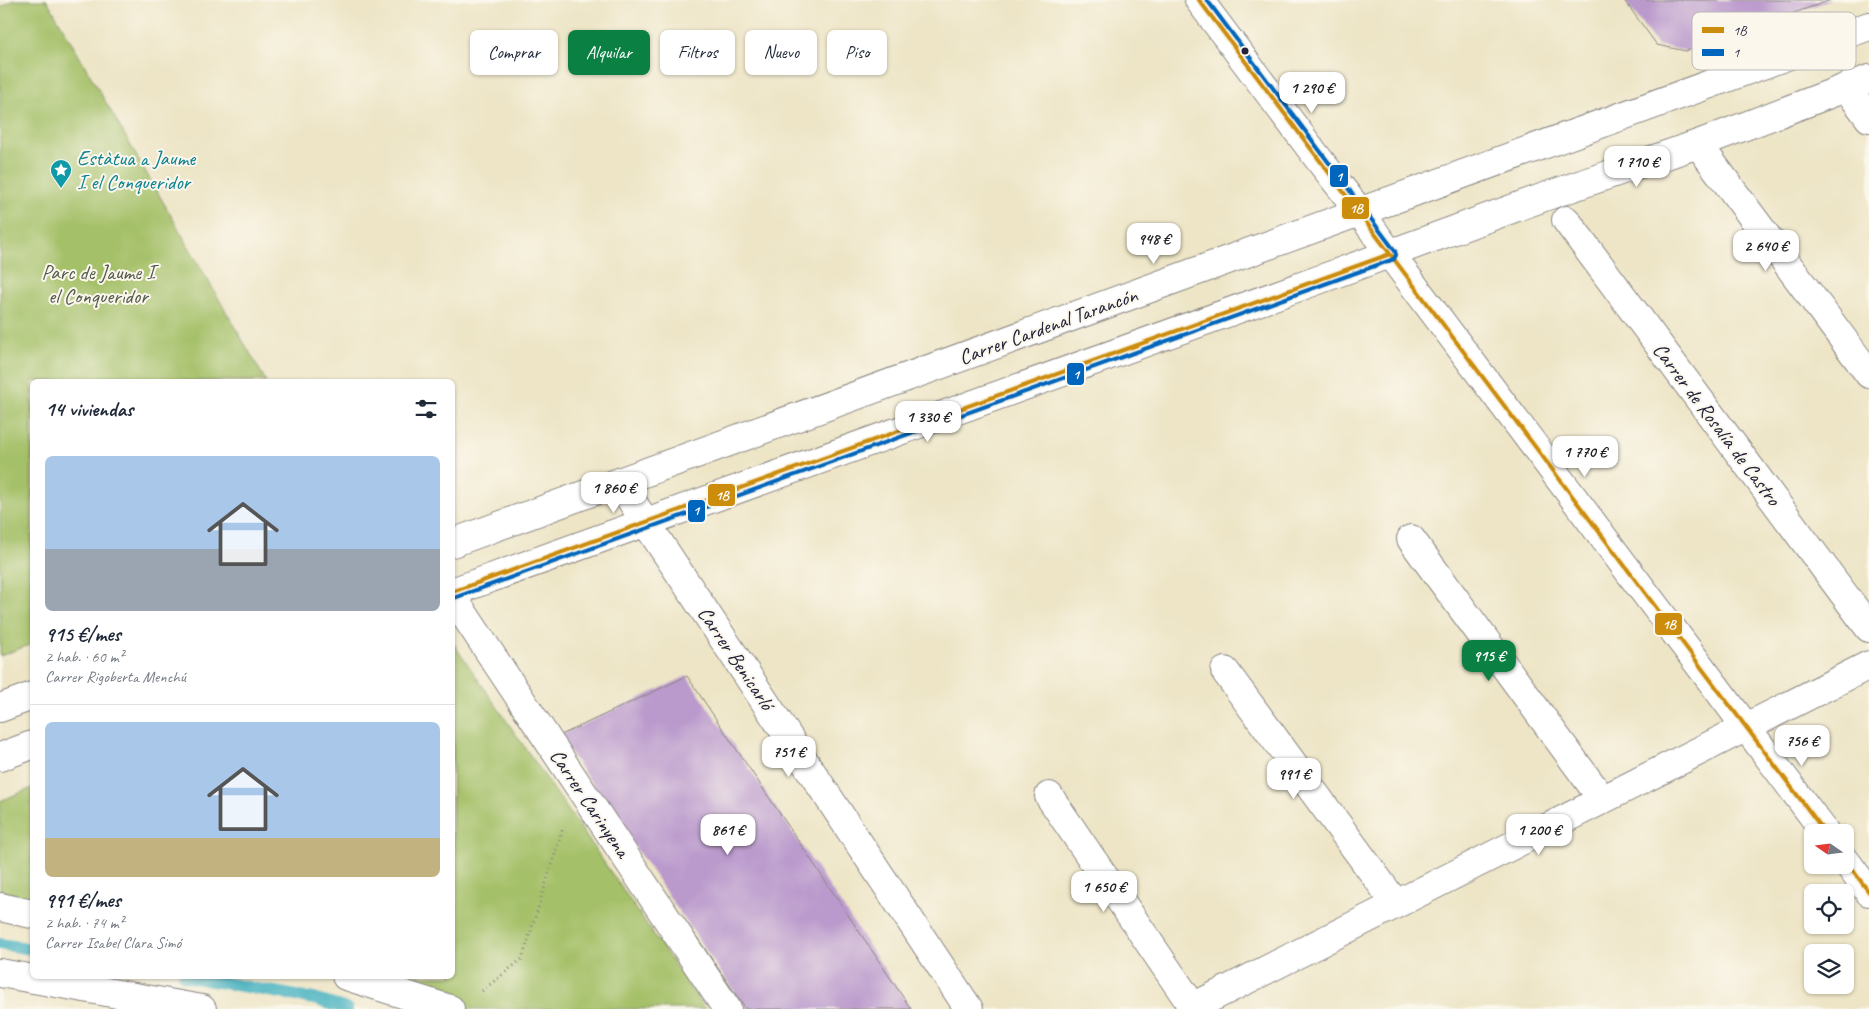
<!DOCTYPE html>
<html lang="es">
<meta charset="utf-8">
<style>
:root{--surface:#fff;--page:#f6f6f7;--text:#1f2937;--muted:#747a83;--line:#e0e1e3;--accent:#0b8043}
body{margin:0;font-family:Caveat,sans-serif;background:var(--page);color:var(--text);height:100vh;display:flex;flex-direction:column;font-size:19px;white-space:nowrap}
*{box-sizing:border-box;margin:0}
p{font-size:16px;color:var(--muted)}
.icon{flex:none;width:28px;height:28px;fill:none;stroke:currentColor;stroke-width:2;stroke-linecap:round;stroke-linejoin:round}
.map{position:relative;flex:1;overflow:hidden}
.panel{position:absolute;left:30px;top:379px;width:425px;height:600px;display:flex;flex-direction:column;background:var(--surface);border-radius:8px;box-shadow:0 1px 4px #0004}
.panel>*{flex:none}
.guide{position:absolute;left:470px;top:30px;width:475px;height:45px;display:flex;gap:10px}
.needle{width:32px;rotate:284deg}
.buttons{position:absolute;left:1804px;top:824px;display:grid;gap:10px}
.buttons a{display:grid;place-items:center;width:50px;height:50px;border-radius:8px;background:var(--surface);box-shadow:0 1px 4px #0004;font-size:25px}
.price{position:absolute;translate:-50% -42px;padding:0 11px;border-radius:10px;background:#fff;color:#222;font-size:16px;line-height:32px;filter:drop-shadow(0 1px 2px #0008)}
.price::after{content:'';position:absolute;left:50%;top:30px;width:15px;height:11px;margin-left:-8px;background:inherit;clip-path:polygon(0 0,100% 0,50% 100%)}
.price.active{background:var(--accent);color:#fff}
ul{padding:0;list-style:none}
li{display:grid;align-content:center;gap:10px;height:265px;padding:0 15px}
li+li{border-top:1px solid var(--line)}
li span{display:grid;place-items:center;height:155px;border-radius:8px;color:#555}
li>.icon{margin-inline-start:auto}
span .icon{width:90px;height:90px;fill:#fffc;stroke-width:1}
li b{font-size:21px}
h2{display:flex;justify-content:space-between;align-items:center;height:60px;padding:0 15px;font-size:21px}
.tag{padding:0 18px;border-radius:8px;background:var(--surface);box-shadow:0 1px 4px #0004;font-size:18px;line-height:45px}
.tag.active{background:var(--accent);color:#fff}
.map>svg:first-child{display:block}
.green{fill:#a4c067;stroke:#637151}
.lines{fill:none;stroke-linecap:round;stroke-linejoin:round}
.stream{stroke:#44b1c0;stroke-width:12}
.building{fill:#ba99cc}
.minor-casing{stroke:#888480;stroke-width:30}
.path{stroke:#888480;stroke-width:3;stroke-dasharray:1 4;stroke-linecap:butt}
.minor{stroke:#fff;stroke-width:28}
.bus-1-casing{stroke:#fbf7ec;stroke-width:8}
.bus-2-casing{stroke:#fbf7ec;stroke-width:8}
.bus-1{stroke:#cc8c0c;stroke-width:4}
.bus-2{stroke:#0065bd;stroke-width:4}
.bus-dot{fill:#22223b;stroke:#fbf7ec;stroke-width:2}
.labels{text-anchor:middle;stroke-width:4;stroke-linejoin:round;paint-order:stroke}
.culture-label{font-size:21px;fill:#0d838f;stroke:#fbf7ec;text-anchor:start}
.park-label{font-size:21px;fill:#50594a;stroke:#fbf7ec}
.street-label{font-size:21px;fill:#22223b;stroke:#fbf7ec}
.key{fill:#fbf7ec;stroke:#bab7b7;stroke-width:1}
.key-label{font-size:14px;fill:#22223b}
.line-badge{stroke:#fbf7ec;stroke-width:2}
.badge-label{font-size:14px;text-anchor:middle;font-weight:bold;fill:#fff}
</style>
<div class="map">
<svg width="1869" height="1009" viewBox="0 0 1869 1009">
<rect width="100%" height="100%" fill="#fbf7ec"/>
<filter id="ink" filterUnits="userSpaceOnUse"><feTurbulence type="fractalNoise" baseFrequency=".02" numOctaves="2"/><feDisplacementMap in="SourceGraphic" scale="10" xChannelSelector="R" yChannelSelector="G"/><feConvolveMatrix kernelMatrix="1 2 1 2 8 2 1 2 1" color-interpolation-filters="sRGB"/></filter>
<filter id="wash" filterUnits="userSpaceOnUse"><feTurbulence type="fractalNoise" baseFrequency=".0096" numOctaves="4" result="noise"/><feDisplacementMap in="SourceGraphic" scale="20" xChannelSelector="R" yChannelSelector="G"/><feGaussianBlur stdDeviation="1.12" result="paint"/><feColorMatrix in="noise" values="0 0 0 0 0 0 0 0 0 0 0 0 0 0 0 0 0 1.4 0 .05"/><feComposite in="paint" operator="in"/></filter>
<g filter="url(#wash)">
<rect width="100%" height="100%" fill="#ede5c6"/>
<path class="green" d="M13,0H47L266,381H32V644L0,656V8Z
M453,643L705,1009H454L371,976H452Z
M32,788V900L0,890V801Z"/>
<g class="lines">
<path class="stream" d="M0,944L32,949
M184,976L314,999L347,1009"/>
</g>
<g id="blocks">
<path class="building" d="M1624,0H1831L1686,51L1657,45Z
M687,676L820,873L911,1009H746L559,736Z"/>
</g>
</g>
<g filter="url(#ink)">
<use href="#blocks" fill-opacity="0" stroke="#888480" stroke-width="1"/>
<g class="lines">
<g class="minor-casing">
<path id="minor" d="M1199,0L1317,157L1360,212L1390,254L1825,832
M1846,87L1869,118
M1698,144L1869,374
M1566,220L1869,628
M619,482L969,1009
M1411,539L1602,799
M452,543L1869,26
M452,592L1310,283L1547,196L1698,144L1869,79
M452,596L727,1009
M1225,671L1396,904
M0,708L32,696
M0,757L32,745
M1049,796L1193,1007
M1845,860L1869,892
M0,907L32,914
M0,973L202,1009
M346,976L450,1009
M1189,1009L1869,665"/>
</g>
<path class="path" d="M482,991L522,959L563,828"/>
<use href="#minor" class="minor"/>
<g class="bus-1-casing">
<path id="bus-1" d="M1199,0L1825,832
M452,592L1390,254
M1845,860L1869,892"/>
</g>
<g class="bus-2-casing">
<path id="bus-2" d="M454,598L1394,259L1396,255L1395,251L1207,0"/>
</g>
<use href="#bus-1" class="bus-1"/>
<use href="#bus-2" class="bus-2"/>
</g>
</g>
<defs>
<g id="sight-pin" transform="scale(1.125)"><path d="M0 17L-7.5 6A9.5 9.5 0 1 1 7.5 6Z" fill="#0f9aa8" stroke="#fbf7ec"/><path d="M0-6L1.8-2.2L6-1.7L2.9 1.2L3.7 5.4L0 3.3L-3.7 5.4L-2.9 1.2L-6-1.7L-1.8-2.2Z" fill="#fff"/></g>
</defs>
<g fill-rule="evenodd">
<use href="#sight-pin" x="61" y="170"/>
</g>
<circle class="bus-dot" cx="1245" cy="51" r="4.5"/>
<g class="labels">
<g class="culture-label">
<text x="77" y="165">Estàtua a Jaume<tspan x="77" dy="24">I el Conqueridor</tspan></text>
</g>
<g class="park-label">
<text x="98" y="279">Parc de Jaume I<tspan x="98" dy="24">el Conqueridor</tspan></text>
</g>
<g class="street-label">
<text transform="translate(1048 326) rotate(-20)" y="7">Carrer Cardenal Tarancón</text>
<text transform="translate(1717 424) rotate(53)" y="7">Carrer de Rosalía de Castro</text>
<text transform="translate(736 658) rotate(56)" y="7">Carrer Benicarló</text>
<text transform="translate(590 803) rotate(56)" y="7">Carrer Carinyena</text>
</g>
</g>
<rect x="1692" y="12" width="164" height="58" rx="8" class="key"/>
<rect x="1702" y="27" width="22" height="6" fill="#cc8c0c"/>
<rect x="1702" y="49" width="22" height="7" fill="#0065bd"/>
<g class="key-label">
<text x="1733" y="35">1B</text>
<text x="1733" y="57">1</text>
</g>
<g class="line-badge">
<rect x="1329" y="164" width="20" height="24" rx="5" fill="#0065bd"/>
<rect x="1341" y="196" width="29" height="24" rx="5" fill="#cc8c0c"/>
<rect x="1066" y="362" width="19" height="24" rx="5" fill="#0065bd"/>
<rect x="707" y="483" width="29" height="24" rx="5" fill="#cc8c0c"/>
<rect x="687" y="499" width="19" height="24" rx="5" fill="#0065bd"/>
<rect x="1654" y="612" width="29" height="24" rx="5" fill="#cc8c0c"/>
</g>
<g class="badge-label">
<text x="1339" y="181">1</text>
<text x="1356" y="213">1B</text>
<text x="1076" y="379">1</text>
<text x="722" y="500">1B</text>
<text x="696" y="515">1</text>
<text x="1669" y="629">1B</text>
</g>
</svg>
<div class="buttons">
<a><svg class="needle" viewBox="-14 -14 28 28"><path d="M0-13l5 13h-10z" fill="#e53935"/><path d="M0 13l5-13h-10z" fill="#747a83"/></svg></a>
<a><svg class="icon" aria-label="locate" viewBox="0 0 24 24"><circle cx="12" cy="12" r="6"/><path d="M12 2v4M12 18v4M2 12h4M18 12h4"/></svg></a>
<a><svg class="icon" aria-label="layers" viewBox="0 0 24 24"><path d="M12 4l9 5-9 5-9-5zM3 14l9 5 9-5"/></svg></a>
</div>
<b class="price" style="left:1312px;top:114px">1 290 €</b>
<b class="price" style="left:1637px;top:188px">1 710 €</b>
<b class="price" style="left:1154px;top:265px">948 €</b>
<b class="price" style="left:1766px;top:272px">2 640 €</b>
<b class="price" style="left:928px;top:443px">1 330 €</b>
<b class="price" style="left:1585px;top:478px">1 770 €</b>
<b class="price" style="left:614px;top:514px">1 860 €</b>
<b class="price active" style="left:1489px;top:682px">915 €</b>
<b class="price" style="left:1802px;top:767px">756 €</b>
<b class="price" style="left:789px;top:778px">751 €</b>
<b class="price" style="left:1294px;top:800px">991 €</b>
<b class="price" style="left:728px;top:856px">861 €</b>
<b class="price" style="left:1539px;top:856px">1 200 €</b>
<b class="price" style="left:1104px;top:913px">1 650 €</b>
<div class="guide">
<a class="tag">Comprar</a>
<a class="tag active">Alquilar</a>
<a class="tag">Filtros</a>
<a class="tag">Nuevo</a>
<a class="tag">Piso</a>
</div>
<section class="panel">
<h2>14 viviendas<svg class="icon" aria-label="filters" viewBox="0 0 24 24"><path d="M4 7h16M4 17h16"/><circle cx="9" cy="7" r="2"/><circle cx="15" cy="17" r="2"/></svg></h2>
<ul>
<li><span style="background:linear-gradient(#a9c7e8 60%,#9aa5b1 0)"><svg class="icon" aria-label="home" viewBox="0 0 24 24"><path d="M3 11l9-7 9 7M6 9v11h12V9"/></svg></span><div><b>915 €/mes</b><p>2 hab. · 60 m²</p><p>Carrer Rigoberta Menchú</p></div></li>
<li><span style="background:linear-gradient(#a9c7e8 75%,#c2b280 0)"><svg class="icon" aria-label="home" viewBox="0 0 24 24"><path d="M3 11l9-7 9 7M6 9v11h12V9"/></svg></span><div><b>991 €/mes</b><p>2 hab. · 74 m²</p><p>Carrer Isabel Clara Simó</p></div></li>
</ul>
</section>
</div>
